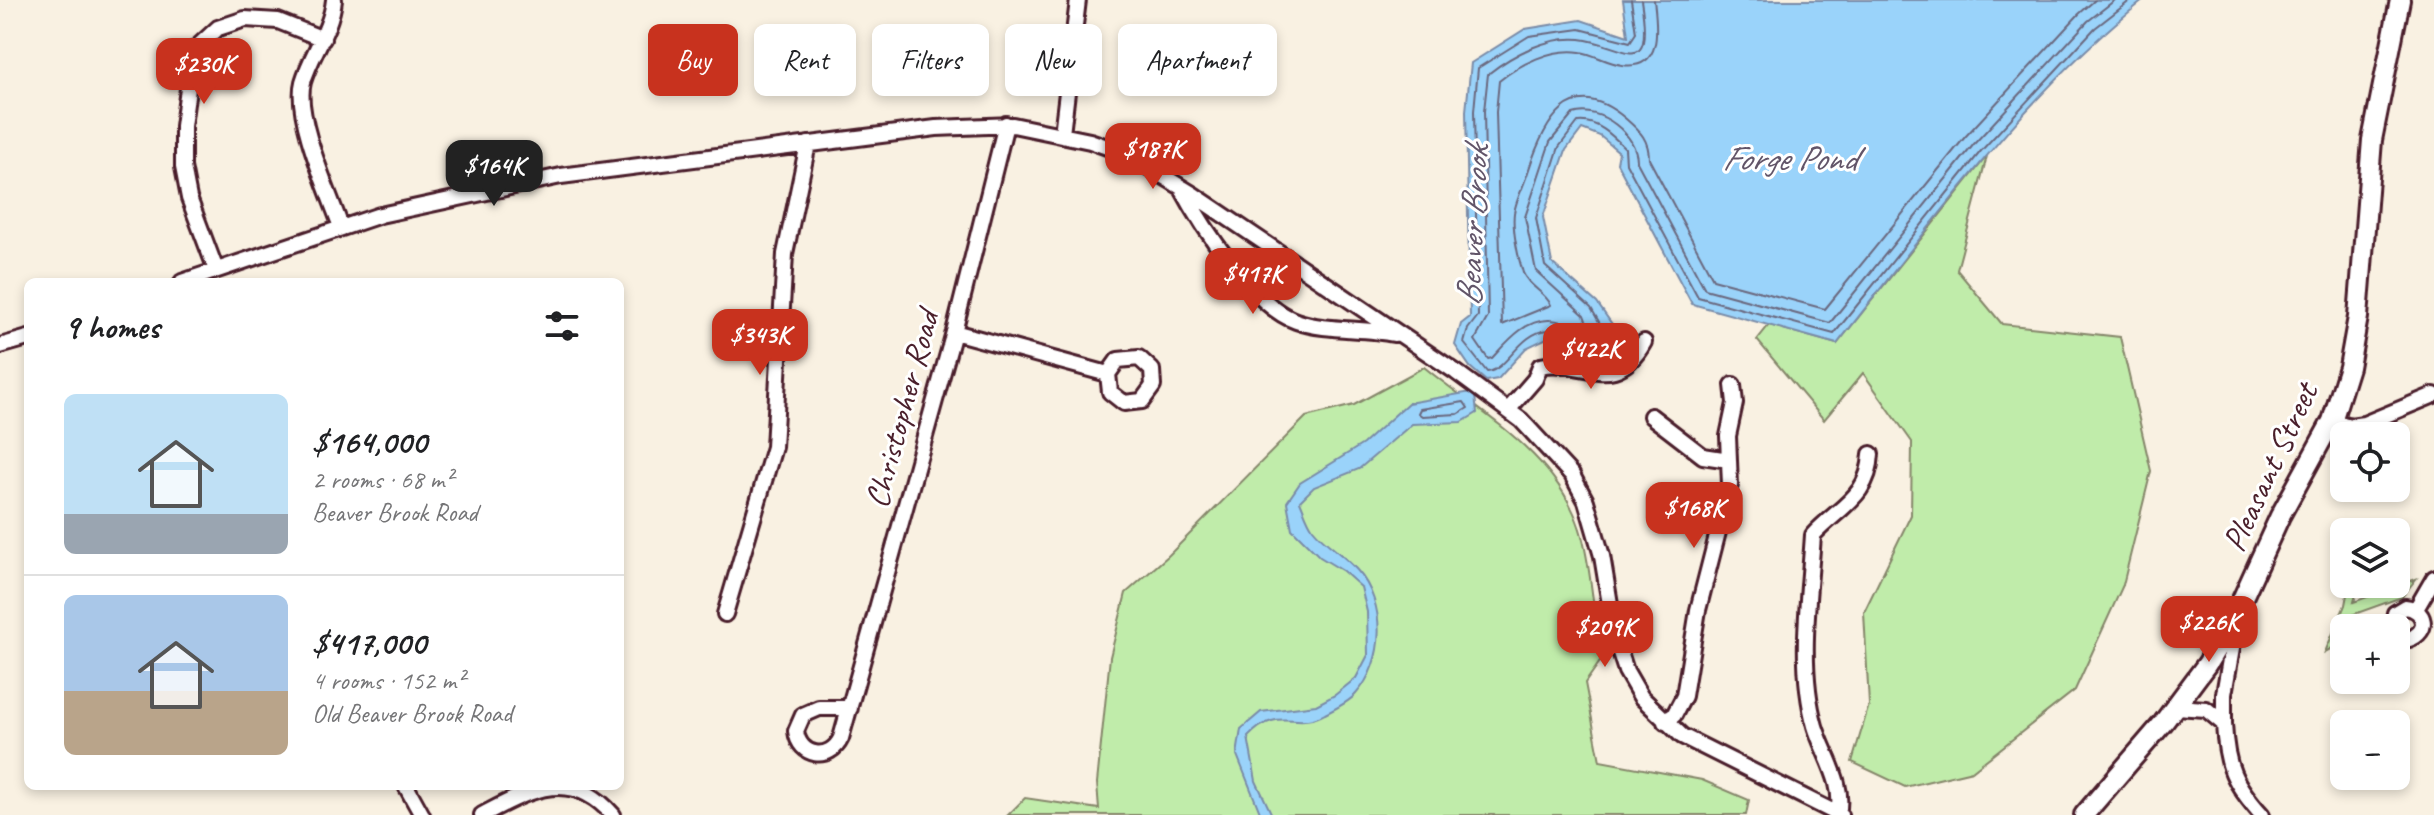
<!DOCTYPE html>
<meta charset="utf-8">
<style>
:root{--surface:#fff;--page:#f6f6f6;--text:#202124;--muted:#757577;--line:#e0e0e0;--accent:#c8321e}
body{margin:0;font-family:Caveat,sans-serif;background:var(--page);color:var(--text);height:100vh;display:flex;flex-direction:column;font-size:30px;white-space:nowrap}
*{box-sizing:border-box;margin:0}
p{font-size:26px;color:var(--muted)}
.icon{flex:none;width:44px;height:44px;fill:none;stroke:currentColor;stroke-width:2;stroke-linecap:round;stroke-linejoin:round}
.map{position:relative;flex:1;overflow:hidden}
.side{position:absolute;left:24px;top:278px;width:600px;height:512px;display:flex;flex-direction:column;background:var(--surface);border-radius:12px;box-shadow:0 4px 12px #0003}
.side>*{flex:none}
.hud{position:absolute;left:648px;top:24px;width:760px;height:72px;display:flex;gap:16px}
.controls{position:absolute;left:2330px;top:422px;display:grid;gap:16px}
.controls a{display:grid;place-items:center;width:80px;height:80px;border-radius:12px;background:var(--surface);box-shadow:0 4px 12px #0003;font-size:40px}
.price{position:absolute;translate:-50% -68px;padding:0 18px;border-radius:16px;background:var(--accent);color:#fff;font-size:26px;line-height:52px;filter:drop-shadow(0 2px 4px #0008)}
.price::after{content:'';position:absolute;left:50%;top:48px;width:24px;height:18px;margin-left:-12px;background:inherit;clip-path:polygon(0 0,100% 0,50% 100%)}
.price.current{background:#222;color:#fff}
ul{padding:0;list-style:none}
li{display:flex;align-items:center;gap:24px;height:200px;padding:0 40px}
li+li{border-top:2px solid var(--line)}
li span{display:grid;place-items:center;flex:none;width:224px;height:160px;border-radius:12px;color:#555}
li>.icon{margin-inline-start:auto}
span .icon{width:96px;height:96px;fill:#fffc;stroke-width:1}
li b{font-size:34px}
h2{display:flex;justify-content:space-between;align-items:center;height:96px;padding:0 40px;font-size:34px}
.tag{padding:0 28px;border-radius:12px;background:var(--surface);box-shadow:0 4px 12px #0003;font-size:28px;line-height:72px}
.tag.current{background:var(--accent);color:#fff}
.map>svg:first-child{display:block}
.green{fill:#c0ecaa;stroke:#85866a;stroke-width:2}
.water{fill:#9ad3fa;stroke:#7a8ba7;stroke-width:2}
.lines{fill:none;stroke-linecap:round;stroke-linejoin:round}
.shore{stroke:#6a677e;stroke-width:2}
.minor-casing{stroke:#4a1f2b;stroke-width:20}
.major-casing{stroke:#4a1f2b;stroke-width:24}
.minor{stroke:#fff;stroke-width:14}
.major{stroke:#fff;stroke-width:18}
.labels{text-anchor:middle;stroke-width:6;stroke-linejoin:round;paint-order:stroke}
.street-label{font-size:34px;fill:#4a1f2b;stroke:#fff}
.water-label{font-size:36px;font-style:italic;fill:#625569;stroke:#fff}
</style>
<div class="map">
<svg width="2434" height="815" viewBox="0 0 2434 815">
<rect width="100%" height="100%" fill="#f9f1e2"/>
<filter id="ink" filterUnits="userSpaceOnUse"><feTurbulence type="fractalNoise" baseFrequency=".0125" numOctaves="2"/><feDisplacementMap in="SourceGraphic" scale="16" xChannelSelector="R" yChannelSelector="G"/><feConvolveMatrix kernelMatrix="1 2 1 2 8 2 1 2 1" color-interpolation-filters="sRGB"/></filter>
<g filter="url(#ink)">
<path class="green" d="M1987,156L1957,270L2002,324L2120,337L2151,471L2123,585L2075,690L1972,771L1905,787L1852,762L1869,705L1864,612L1911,515L1912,442L1863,373L1824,420L1757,340L1769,325L1837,344Z
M1424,367C1481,414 1556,453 1580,529C1593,570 1591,615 1604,656L1585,683L1600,761L1702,780L1749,800L1746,815H1008L1025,798L1099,809L1097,783L1110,657L1126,593L1169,555L1306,417L1354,405Z
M2416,579L2402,597L2346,617L2340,635L2344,660L2338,645L2325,652L2345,605L2349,584H2359L2354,602Z"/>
<path class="water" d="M1623,0H2144C2024,94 1932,225 1837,344L1692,304L1617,163L1619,152L1600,136L1582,129L1566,150L1543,217L1552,263L1597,303L1614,327L1598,343H1574L1549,337L1526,348L1498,379L1486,381L1470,367L1455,345L1461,324L1470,317L1466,111L1471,63L1525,29L1581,20L1628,36Z
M1471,392L1475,396L1477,413L1462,422L1412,424L1359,469L1314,487L1300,501C1304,510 1307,521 1313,529C1325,544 1344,555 1357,570C1387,603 1385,662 1356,694C1349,702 1335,709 1325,714C1295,731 1279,704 1248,737L1256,781L1272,815H1261L1237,755L1241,729L1261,712L1316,705L1335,695L1356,678L1368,655L1367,612L1361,587L1343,571L1320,557L1292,529L1287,502L1300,483L1363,444L1408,403Z"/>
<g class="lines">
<path class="shore" d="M1631,0L1636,33L1630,42L1580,29L1529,36L1478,68L1474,111L1478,316L1468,329L1464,343L1487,372C1508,370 1519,332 1549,330C1562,329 1578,335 1593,335L1602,327L1591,308L1545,266L1536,218L1559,147L1578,122C1597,120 1612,135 1625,148L1626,163L1698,297L1834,334L1981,151L2095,28L2131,0
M1641,0C1654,83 1625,44 1580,39C1547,36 1512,55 1488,74L1484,111L1488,317L1475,340L1488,359L1492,358C1507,342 1525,319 1550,320C1563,320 1575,329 1587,323L1584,315L1536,271L1525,217L1550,142L1573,114C1600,105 1638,135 1637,162L1705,289L1830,323L1974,144L2088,21L2115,0
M1654,0C1657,26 1664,71 1622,65C1607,63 1594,54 1580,52C1551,48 1520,64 1499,81L1496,112L1502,325L1551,305C1545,292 1529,287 1523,273C1518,257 1512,229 1514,213C1516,199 1524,186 1528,172C1544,122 1570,71 1626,119C1641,132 1649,140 1649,159L1713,279L1825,309L1965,137L2079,14L2095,0
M1464,402L1468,408L1458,414L1422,416L1418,413L1420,409Z"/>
<g class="minor-casing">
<path id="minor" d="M334,0C331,30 311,54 303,82C294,116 329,193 341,227
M1062,134L1078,0
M1181,187C1202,226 1253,306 1296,321C1327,332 1363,327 1394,334
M216,270L189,198L183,167V126L193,51L218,28L245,19L278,21L323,39
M182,282L380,215L561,176L936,128L1013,125L1090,141L1127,154L1194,195L1456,372L1521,420L1572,475L1586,501L1602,556L1616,640L1626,671L1641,697L1682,736L1840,815
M954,332L1108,374L1110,392L1124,403L1142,401L1153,386L1152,370L1139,358L1118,360L1108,374
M0,346L28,338
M1509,409L1535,379L1540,366C1583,357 1614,396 1644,342
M1651,416L1703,456L1729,460
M2332,421L2350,426L2364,424L2434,395
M2416,609L2434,578
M725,614L774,447L785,254L808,144
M2392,628L2395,613L2405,607C2426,609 2430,632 2409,639L2396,634
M2176,707L2206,709L2224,724C2226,766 2234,784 2262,815
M850,708H819L803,715L796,731C799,757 830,762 841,738L954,332L1006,124
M1665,722L1674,715L1684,696L1698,610L1730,485L1728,436L1735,403L1733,385
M2224,724V694L2237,620
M406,786L422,815
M1838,814C1845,783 1824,756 1815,726C1798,666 1809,597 1813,535C1840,506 1869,497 1871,454
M482,815C528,791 571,766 613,815"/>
</g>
<g class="major-casing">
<path id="major" d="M2084,815L2163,723L2207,664L2229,628L2280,516L2332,421L2349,367L2358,317L2372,140L2400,0"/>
</g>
<use href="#minor" class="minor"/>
<use href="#major" class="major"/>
</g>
</g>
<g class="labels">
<g class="street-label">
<text transform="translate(901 409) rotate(-75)" y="12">Christopher Road</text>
<text transform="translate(2269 467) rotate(-65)" y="12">Pleasant Street</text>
</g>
<g class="water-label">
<text x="1789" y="170">Forge Pond</text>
<text transform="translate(1471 226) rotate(-87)" y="13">Beaver Brook</text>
</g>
</g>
</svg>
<div class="controls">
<a><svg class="icon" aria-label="locate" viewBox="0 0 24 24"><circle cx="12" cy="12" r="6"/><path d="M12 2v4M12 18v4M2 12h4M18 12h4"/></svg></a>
<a><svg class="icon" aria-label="layers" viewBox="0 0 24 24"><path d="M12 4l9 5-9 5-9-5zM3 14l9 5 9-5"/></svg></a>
<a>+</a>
<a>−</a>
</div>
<b class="price" style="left:204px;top:106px">$230K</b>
<b class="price" style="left:1153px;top:191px">$187K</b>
<b class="price current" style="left:494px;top:208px">$164K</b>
<b class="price" style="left:1253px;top:316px">$417K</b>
<b class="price" style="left:760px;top:377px">$343K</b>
<b class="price" style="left:1591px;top:391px">$422K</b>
<b class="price" style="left:1694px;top:550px">$168K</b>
<b class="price" style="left:2209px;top:664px">$226K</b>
<b class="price" style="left:1605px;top:669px">$209K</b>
<div class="hud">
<a class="tag current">Buy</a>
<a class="tag">Rent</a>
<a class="tag">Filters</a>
<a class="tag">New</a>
<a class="tag">Apartment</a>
</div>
<section class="side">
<h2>9 homes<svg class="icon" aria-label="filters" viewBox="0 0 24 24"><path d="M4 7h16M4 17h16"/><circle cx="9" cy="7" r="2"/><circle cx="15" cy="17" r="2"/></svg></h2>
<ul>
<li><span style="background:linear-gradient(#bfe0f5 75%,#9aa5b1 0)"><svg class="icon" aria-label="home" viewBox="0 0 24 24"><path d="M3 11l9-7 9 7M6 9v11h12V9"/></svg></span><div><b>$164,000</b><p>2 rooms · 68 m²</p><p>Beaver Brook Road</p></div></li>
<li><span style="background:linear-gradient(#a9c7e8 60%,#b9a48a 0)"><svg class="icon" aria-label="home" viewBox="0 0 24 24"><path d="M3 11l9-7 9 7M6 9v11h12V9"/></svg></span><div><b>$417,000</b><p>4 rooms · 152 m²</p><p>Old Beaver Brook Road</p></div></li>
</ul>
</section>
</div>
